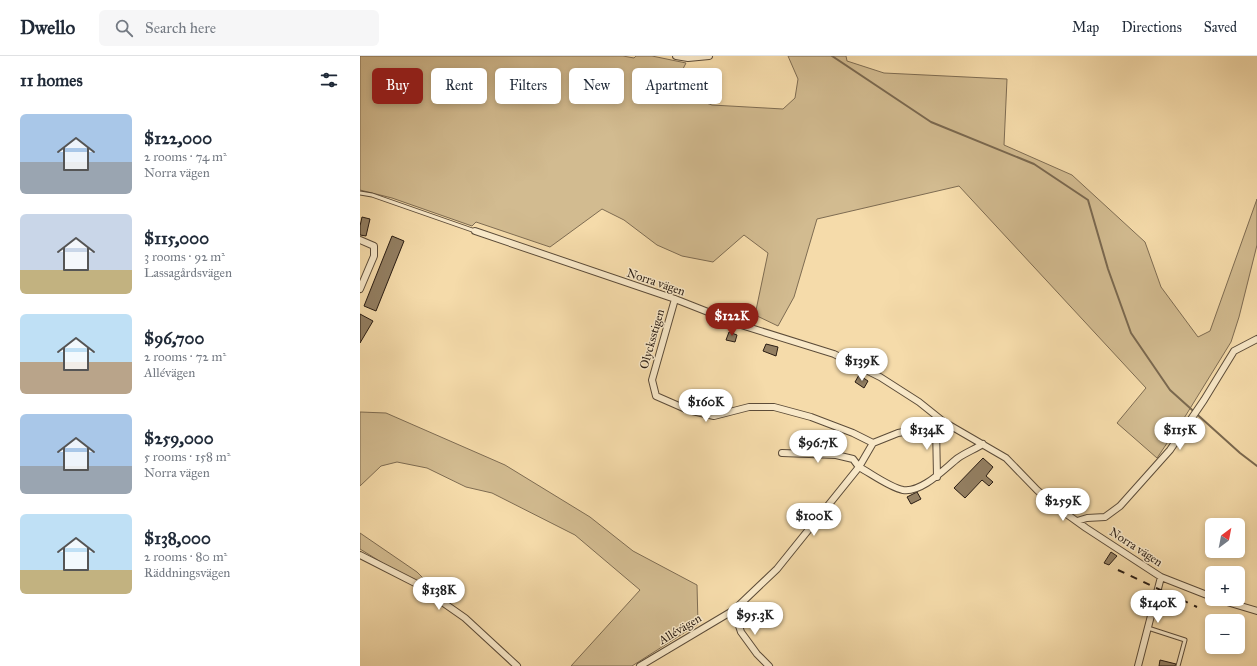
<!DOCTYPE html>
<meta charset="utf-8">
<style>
:root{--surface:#fff;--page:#f6f6f7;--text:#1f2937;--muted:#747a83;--line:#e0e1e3;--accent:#8f2418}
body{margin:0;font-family:"IM FELL Great Primer",serif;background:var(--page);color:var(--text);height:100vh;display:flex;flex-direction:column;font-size:15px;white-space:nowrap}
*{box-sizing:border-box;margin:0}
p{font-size:13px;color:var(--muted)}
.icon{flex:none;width:22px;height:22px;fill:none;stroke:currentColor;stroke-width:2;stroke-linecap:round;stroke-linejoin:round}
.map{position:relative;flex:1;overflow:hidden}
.side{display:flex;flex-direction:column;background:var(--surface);width:360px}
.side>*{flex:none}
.banner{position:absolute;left:12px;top:12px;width:380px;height:36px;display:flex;gap:8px}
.needle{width:26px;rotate:32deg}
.controls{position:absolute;left:845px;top:462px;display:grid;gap:8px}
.controls a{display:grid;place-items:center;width:40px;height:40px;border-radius:6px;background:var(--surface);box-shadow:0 2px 6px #0003;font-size:20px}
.price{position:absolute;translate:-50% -34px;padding:0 9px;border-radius:14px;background:#fff;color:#222;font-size:13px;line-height:26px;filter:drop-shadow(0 1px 2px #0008)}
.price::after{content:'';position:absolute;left:50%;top:24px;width:12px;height:9px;margin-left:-6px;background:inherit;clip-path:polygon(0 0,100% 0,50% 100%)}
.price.selected{background:var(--accent);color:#fff}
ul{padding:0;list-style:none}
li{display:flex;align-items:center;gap:12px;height:100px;padding:0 20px}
li span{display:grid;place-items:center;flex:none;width:112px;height:80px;border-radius:6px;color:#555}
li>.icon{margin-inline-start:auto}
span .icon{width:48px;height:48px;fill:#fffc;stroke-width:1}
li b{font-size:17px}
h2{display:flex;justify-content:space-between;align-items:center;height:48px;padding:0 20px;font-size:17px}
.pill{padding:0 14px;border-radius:6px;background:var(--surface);box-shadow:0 2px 6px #0003;font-size:14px;line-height:36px}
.pill.selected{background:var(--accent);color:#fff}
header{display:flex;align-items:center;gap:24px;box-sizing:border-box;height:56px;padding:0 20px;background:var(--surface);border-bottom:1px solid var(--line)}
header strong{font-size:19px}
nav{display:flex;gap:22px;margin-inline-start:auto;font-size:14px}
.search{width:280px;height:36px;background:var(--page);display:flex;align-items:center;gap:10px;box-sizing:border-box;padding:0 14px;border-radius:6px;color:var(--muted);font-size:15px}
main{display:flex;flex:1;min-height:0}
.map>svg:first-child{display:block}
.green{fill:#d2bb90;stroke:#7e6c52}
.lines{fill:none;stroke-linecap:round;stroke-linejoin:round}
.stream{stroke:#7a684f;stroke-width:2}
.building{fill:#937f62;stroke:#291c13}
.lane-casing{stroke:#5c4c39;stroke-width:5}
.street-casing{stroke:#5c4c39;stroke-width:8}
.lane{stroke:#f8e8c8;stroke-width:3}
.street{stroke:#f8e8c8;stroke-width:6}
.rail{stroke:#291c13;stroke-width:2;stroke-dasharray:7 7;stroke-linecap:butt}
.labels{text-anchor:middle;stroke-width:3;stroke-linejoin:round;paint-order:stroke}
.street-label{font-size:12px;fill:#291c13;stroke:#f8e8c8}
</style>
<header>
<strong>Dwello</strong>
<div class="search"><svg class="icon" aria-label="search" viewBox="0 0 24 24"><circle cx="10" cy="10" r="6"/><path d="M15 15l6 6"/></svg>Search here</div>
<nav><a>Map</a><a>Directions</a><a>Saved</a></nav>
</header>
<main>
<section class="side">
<h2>11 homes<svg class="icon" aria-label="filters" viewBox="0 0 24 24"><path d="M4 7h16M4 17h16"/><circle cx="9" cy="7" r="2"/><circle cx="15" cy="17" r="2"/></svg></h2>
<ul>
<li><span style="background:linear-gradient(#a9c7e8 60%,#9aa5b1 0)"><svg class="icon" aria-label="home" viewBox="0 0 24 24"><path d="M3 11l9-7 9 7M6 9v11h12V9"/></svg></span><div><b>$122,000</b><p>2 rooms · 74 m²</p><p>Norra vägen</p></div></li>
<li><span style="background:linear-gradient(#c9d6e8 70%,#c2b280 0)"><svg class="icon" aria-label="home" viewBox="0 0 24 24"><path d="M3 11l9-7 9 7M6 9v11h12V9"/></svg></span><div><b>$115,000</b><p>3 rooms · 92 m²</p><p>Lassagårdsvägen</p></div></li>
<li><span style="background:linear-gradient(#bfe0f5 60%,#b9a48a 0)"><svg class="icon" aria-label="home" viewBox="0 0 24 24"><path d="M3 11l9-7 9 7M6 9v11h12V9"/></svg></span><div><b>$96,700</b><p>2 rooms · 72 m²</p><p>Allévägen</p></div></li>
<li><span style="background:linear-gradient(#a9c7e8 65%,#9aa5b1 0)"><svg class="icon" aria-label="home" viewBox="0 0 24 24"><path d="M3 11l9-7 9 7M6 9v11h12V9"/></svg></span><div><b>$259,000</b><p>5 rooms · 158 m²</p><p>Norra vägen</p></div></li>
<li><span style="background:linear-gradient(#bfe0f5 70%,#c2b280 0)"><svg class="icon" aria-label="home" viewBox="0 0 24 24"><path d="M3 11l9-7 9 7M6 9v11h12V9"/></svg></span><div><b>$138,000</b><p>2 rooms · 80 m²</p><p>Räddningsvägen</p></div></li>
</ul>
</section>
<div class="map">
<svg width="897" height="610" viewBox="0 0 897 610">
<rect width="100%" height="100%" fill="#f5dbaa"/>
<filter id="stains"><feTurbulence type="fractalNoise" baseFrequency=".005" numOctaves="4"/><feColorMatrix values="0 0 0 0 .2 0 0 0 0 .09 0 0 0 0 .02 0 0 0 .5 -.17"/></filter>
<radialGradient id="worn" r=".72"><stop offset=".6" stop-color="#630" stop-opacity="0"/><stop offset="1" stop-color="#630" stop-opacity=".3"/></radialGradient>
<path class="green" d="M0,0H263L274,2L276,0H292L326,7L310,38L326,40L352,49L423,53L435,42L438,23L428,0H486L487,5L524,17L647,23L644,89L712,119L785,186L801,231L838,281L850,275L897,143V189L879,261L871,286L826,359L797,402L757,367L786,332L599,130L457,163L434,241L418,270L395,259L408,197L384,179L353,206L322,200L297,189L264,164L242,153L190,191L116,166L112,170L32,142L0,134Z
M0,356L26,357L145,409L230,461L273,495L337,529L338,568L272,610H211L280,534L215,479L132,437L106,431L67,412L37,406L21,410L0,430Z
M0,477L57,516L89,548L0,493Z"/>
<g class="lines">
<path class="stream" d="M472,0L571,66L674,108L728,144L748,213L771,277L810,334L880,397L897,410"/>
</g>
<path class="building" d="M2,161L10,163L6,180L0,179V170Z
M32,180L44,185L16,255L4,250Z
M0,258L13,265L0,287Z
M369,276L377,279L375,286L366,284Z
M406,288L418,291L416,300L403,295Z
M499,319L508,325L504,332L495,326Z
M623,402L633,411L626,420L633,426L629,430L622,424L605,442L594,432Z
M557,436L561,443L551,448L547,441Z
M751,496L757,500L749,509L744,507Z
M800,604L816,608L815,610H799Z"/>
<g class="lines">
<g class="lane-casing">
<path id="lane" d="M0,137L12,139L115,175
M788,572L825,584L818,610"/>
</g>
<g class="street-casing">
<path id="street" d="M316,0L328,2L349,0
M115,175L315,243L381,269L474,298L520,321L559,346L584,366L646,402L677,434L694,449L726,472L801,521L852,541
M0,184L14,190V200L0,233
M315,243L292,324L296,340L328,354L354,360L389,351H414L451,361L493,377L513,387
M576,370L577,421
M422,397L476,399L493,403L499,411L513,387L538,377L576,370L584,366
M717,465L727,462L745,461L760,450L810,394L844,344L874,295L897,283
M0,499L55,527L105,562L157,610
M857,543L897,555
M374,554L381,576L397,598L409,610
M280,610L374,554L417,513L499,411C512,418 529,431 543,434C562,437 585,412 598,402C605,397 615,393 623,388
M778,610L801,521"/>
</g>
<use href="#lane" class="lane"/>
<use href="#street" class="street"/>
<path class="rail" d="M758,514L837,551"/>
</g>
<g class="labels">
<g class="street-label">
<text transform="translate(296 226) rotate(19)" y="4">Norra vägen</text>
<text transform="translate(292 283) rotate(-74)" y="4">Olycksstigen</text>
<text transform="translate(776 491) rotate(33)" y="4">Norra vägen</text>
<text transform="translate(320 573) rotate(-31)" y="4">Allévägen</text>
</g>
</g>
<rect width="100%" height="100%" filter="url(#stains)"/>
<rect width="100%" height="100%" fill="url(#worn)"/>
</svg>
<div class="controls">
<a><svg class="needle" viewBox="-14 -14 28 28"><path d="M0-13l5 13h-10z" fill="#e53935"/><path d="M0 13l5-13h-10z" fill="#747a83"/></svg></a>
<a>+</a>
<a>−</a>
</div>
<b class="price selected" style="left:372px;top:281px">$122K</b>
<b class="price" style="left:502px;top:326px">$139K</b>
<b class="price" style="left:346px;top:367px">$160K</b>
<b class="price" style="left:567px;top:395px">$134K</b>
<b class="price" style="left:820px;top:395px">$115K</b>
<b class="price" style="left:458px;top:408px">$96.7K</b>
<b class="price" style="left:703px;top:466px">$259K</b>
<b class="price" style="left:454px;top:481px">$100K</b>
<b class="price" style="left:79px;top:555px">$138K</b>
<b class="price" style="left:798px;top:568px">$140K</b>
<b class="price" style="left:395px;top:580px">$95.3K</b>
<div class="banner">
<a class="pill selected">Buy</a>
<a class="pill">Rent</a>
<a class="pill">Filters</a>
<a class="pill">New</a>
<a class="pill">Apartment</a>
</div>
</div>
</main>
